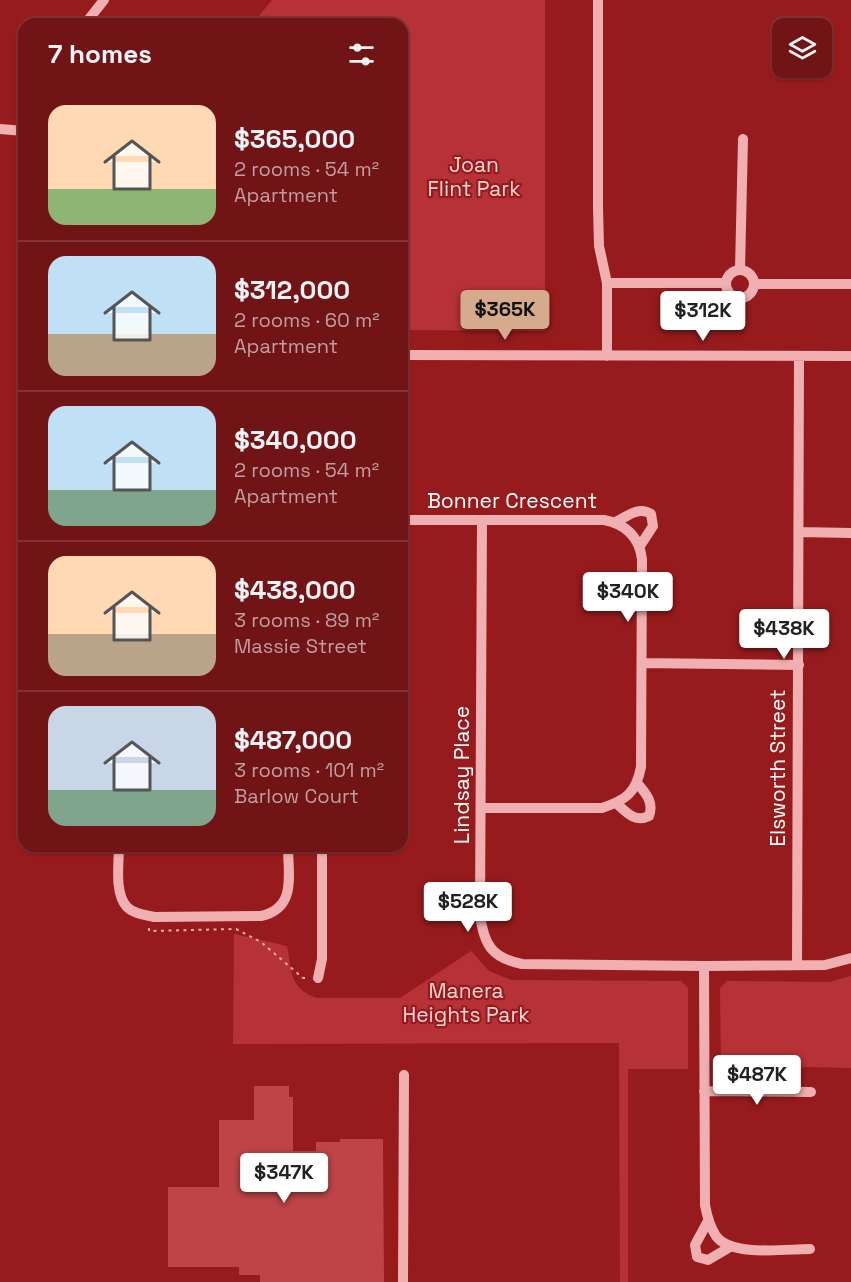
<!DOCTYPE html>
<meta charset="utf-8">
<style>
:root{--surface:#711416;--page:#792123;--text:#f1f3f6;--muted:#c09ea1;--line:#833335;--accent:#d6ab8b}
body{margin:0;font-family:"Space Grotesk",sans-serif;background:var(--page);color:var(--text);height:100vh;display:flex;flex-direction:column;font-size:22px;white-space:nowrap}
*{box-sizing:border-box;margin:0}
p{font-size:20px;color:var(--muted)}
.icon{flex:none;width:33px;height:33px;fill:none;stroke:currentColor;stroke-width:2;stroke-linecap:round;stroke-linejoin:round}
.map{position:relative;flex:1;overflow:hidden}
.panel{position:absolute;left:18px;top:18px;width:390px;height:834px;display:flex;flex-direction:column;background:var(--surface);border-radius:18px;box-shadow:0 2px 4px #0004,0 0 0 2px var(--line)}
.panel>*{flex:none}
.tools{position:absolute;left:772px;top:18px;display:grid;gap:12px}
.tools a{display:grid;place-items:center;width:60px;height:60px;border-radius:12px;background:var(--surface);box-shadow:0 2px 4px #0004,0 0 0 2px var(--line);font-size:30px}
.price{position:absolute;translate:-50% -51px;padding:0 14px;border-radius:6px;background:#fff;color:#222;font-size:20px;line-height:39px;filter:drop-shadow(0 2px 3px #0008)}
.price::after{content:'';position:absolute;left:50%;top:36px;width:18px;height:14px;margin-left:-9px;background:inherit;clip-path:polygon(0 0,100% 0,50% 100%)}
.price.selected{background:var(--accent);color:#111}
ul{padding:0;list-style:none}
li{display:flex;align-items:center;gap:18px;height:150px;padding:0 30px}
li+li{border-top:2px solid var(--line)}
li span{display:grid;place-items:center;flex:none;width:168px;height:120px;border-radius:18px;color:#555}
li>.icon{margin-inline-start:auto}
span .icon{width:72px;height:72px;fill:#fffc;stroke-width:1}
li b{font-size:26px}
h2{display:flex;justify-content:space-between;align-items:center;height:72px;padding:0 30px;font-size:26px}
.map>svg:first-child{display:block}
.green{fill:#b63236}
.building{fill:#be4447}
.lines{fill:none;stroke-linecap:round;stroke-linejoin:round}
.path{stroke:#f0afb1;stroke-width:2;stroke-dasharray:3 4.5;stroke-linecap:butt}
.minor{stroke:#f0afb1;stroke-width:10}
.labels{text-anchor:middle;stroke-width:4.5;stroke-linejoin:round;paint-order:stroke}
.park-label{font-size:21px;fill:#fbd6d7;stroke:#971b1d}
.street-label{font-size:21px;fill:#fff;stroke:#971b1d}
</style>
<div class="map">
<svg width="851" height="1282" viewBox="0 0 851 1282">
<rect width="100%" height="100%" fill="#971b1d"/>
<path class="green" d="M272,0H545V331L402,330V24H267L258,17Z
M234,934L287,946C292,971 289,989 317,998H400L471,951L489,971L511,980L681,981L688,988V1069H628V1282H620L619,1043L233,1044Z
M851,976V1068L804,1067L793,1072L788,1076H727L721,1070L720,988L727,981L829,982Z"/>
<path class="building" d="M254,1086H289V1097H293V1151H316V1142H340V1139H383L384,1282H260V1275H239V1267H168V1187H219V1120H254Z"/>
<g class="lines">
<path class="path" d="M149,928V931L236,929L261,942L303,978H309"/>
<path class="minor" d="M598,0V208L599,246L607,283
M85,24L104,0
M0,129L24,131
M740,270L743,139
M726 284a14 14 0 1 1 28 0a14 14 0 1 1-28 0Z
M754,284H851
M402,355L851,356
M607,356V283H726
M402,520H604C626,524 639,537 642,559L641,767C636,793 626,800 602,808H482
M482,520L480,915C484,945 492,958 522,964L704,966L825,965L851,958
M616,522C627,516 639,506 651,514L653,526L640,546
M799,532L851,533
M642,663L799,665
M616,803C626,812 635,823 649,816C654,802 646,794 638,784
M119,846C119,863 114,893 127,907C134,914 145,915 154,917L261,916C297,908 288,875 288,846
M797,964L799,356
M704,966L705,1205C707,1216 710,1227 716,1236C731,1257 786,1249 810,1249
M318,978L322,959V846
M704,1091L811,1092
M708,1221L695,1245L697,1257L708,1260L730,1247
M403,1282L404,1075"/>
</g>
<g class="labels">
<g class="park-label">
<text x="474" y="172">Joan<tspan x="474" dy="24">Flint Park</tspan></text>
<text x="466" y="998">Manera<tspan x="466" dy="24">Heights Park</tspan></text>
</g>
<g class="street-label">
<text x="512" y="508">Bonner Crescent</text>
<text transform="translate(778 768) rotate(-90)" y="7">Elsworth Street</text>
<text transform="translate(462 775) rotate(-90)" y="7">Lindsay Place</text>
</g>
</g>
</svg>
<div class="tools">
<a><svg class="icon" aria-label="layers" viewBox="0 0 24 24"><path d="M12 4l9 5-9 5-9-5zM3 14l9 5 9-5"/></svg></a>
</div>
<b class="price selected" style="left:505px;top:341px">$365K</b>
<b class="price" style="left:703px;top:342px">$312K</b>
<b class="price" style="left:628px;top:623px">$340K</b>
<b class="price" style="left:784px;top:660px">$438K</b>
<b class="price" style="left:468px;top:933px">$528K</b>
<b class="price" style="left:757px;top:1106px">$487K</b>
<b class="price" style="left:284px;top:1204px">$347K</b>
<section class="panel">
<h2>7 homes<svg class="icon" aria-label="filters" viewBox="0 0 24 24"><path d="M4 7h16M4 17h16"/><circle cx="9" cy="7" r="2"/><circle cx="15" cy="17" r="2"/></svg></h2>
<ul>
<li><span style="background:linear-gradient(#ffd9b3 70%,#8fb573 0)"><svg class="icon" aria-label="home" viewBox="0 0 24 24"><path d="M3 11l9-7 9 7M6 9v11h12V9"/></svg></span><div><b>$365,000</b><p>2 rooms · 54 m²</p><p>Apartment</p></div></li>
<li><span style="background:linear-gradient(#bfe0f5 65%,#b9a48a 0)"><svg class="icon" aria-label="home" viewBox="0 0 24 24"><path d="M3 11l9-7 9 7M6 9v11h12V9"/></svg></span><div><b>$312,000</b><p>2 rooms · 60 m²</p><p>Apartment</p></div></li>
<li><span style="background:linear-gradient(#bfe0f5 70%,#7fa58c 0)"><svg class="icon" aria-label="home" viewBox="0 0 24 24"><path d="M3 11l9-7 9 7M6 9v11h12V9"/></svg></span><div><b>$340,000</b><p>2 rooms · 54 m²</p><p>Apartment</p></div></li>
<li><span style="background:linear-gradient(#ffd9b3 65%,#b9a48a 0)"><svg class="icon" aria-label="home" viewBox="0 0 24 24"><path d="M3 11l9-7 9 7M6 9v11h12V9"/></svg></span><div><b>$438,000</b><p>3 rooms · 89 m²</p><p>Massie Street</p></div></li>
<li><span style="background:linear-gradient(#c9d6e8 70%,#7fa58c 0)"><svg class="icon" aria-label="home" viewBox="0 0 24 24"><path d="M3 11l9-7 9 7M6 9v11h12V9"/></svg></span><div><b>$487,000</b><p>3 rooms · 101 m²</p><p>Barlow Court</p></div></li>
</ul>
</section>
</div>
